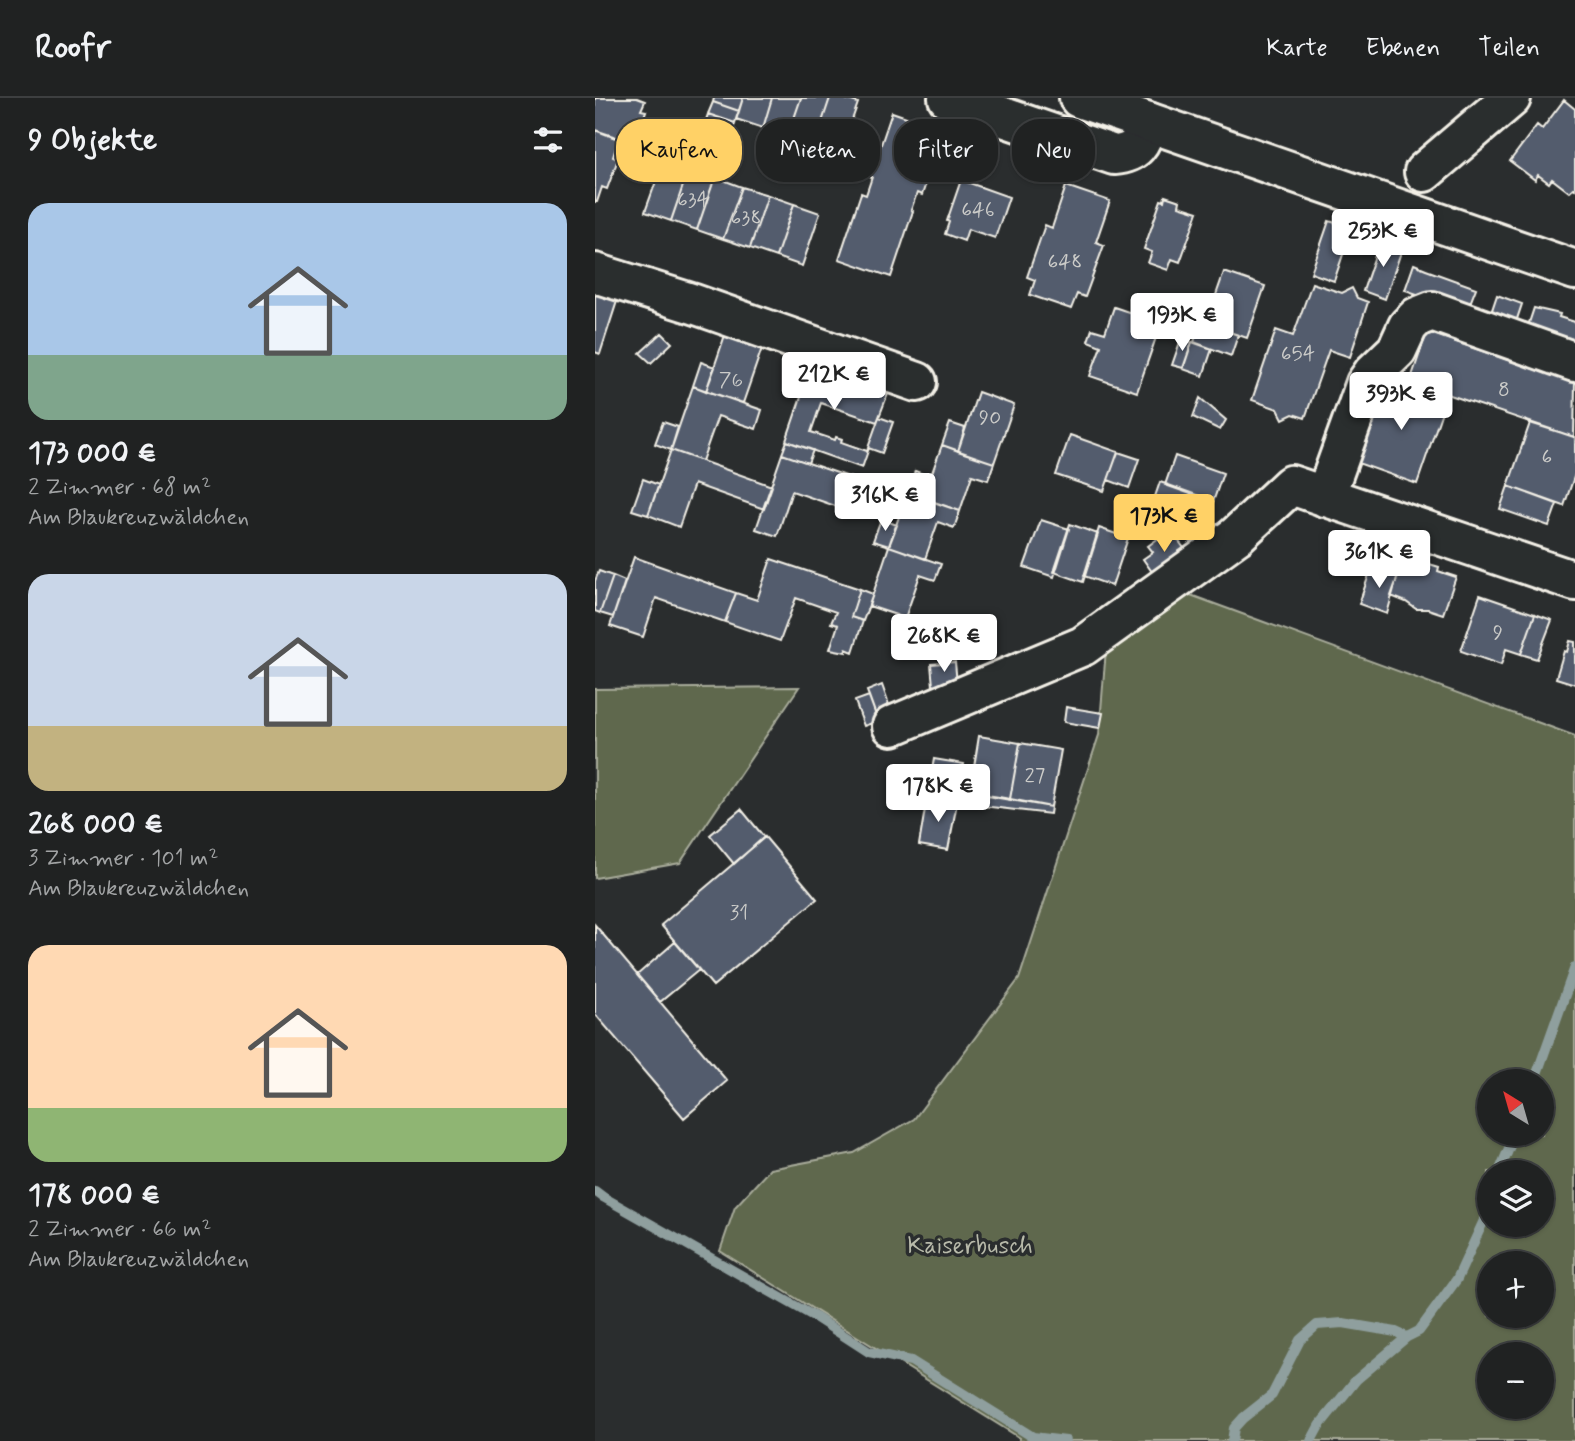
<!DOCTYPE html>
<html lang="de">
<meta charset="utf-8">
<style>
:root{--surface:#202222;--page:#2d2f2f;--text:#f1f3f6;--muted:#a2a4a5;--line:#3d3f40;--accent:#ffd166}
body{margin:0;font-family:Mynerve,sans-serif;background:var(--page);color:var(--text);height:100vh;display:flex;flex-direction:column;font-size:26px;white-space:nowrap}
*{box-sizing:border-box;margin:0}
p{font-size:23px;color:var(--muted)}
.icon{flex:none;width:38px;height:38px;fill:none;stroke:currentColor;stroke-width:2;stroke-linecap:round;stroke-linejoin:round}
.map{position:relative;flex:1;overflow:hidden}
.drawer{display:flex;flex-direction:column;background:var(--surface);width:595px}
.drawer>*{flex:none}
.guide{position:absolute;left:21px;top:21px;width:665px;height:63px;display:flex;gap:14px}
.needle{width:46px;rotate:323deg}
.buttons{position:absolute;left:882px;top:971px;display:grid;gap:14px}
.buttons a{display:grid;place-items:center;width:77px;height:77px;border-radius:50%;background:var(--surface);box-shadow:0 2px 5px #0004,0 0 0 2px var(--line);font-size:35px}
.price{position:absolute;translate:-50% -60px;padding:0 16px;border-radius:7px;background:#fff;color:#222;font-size:23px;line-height:46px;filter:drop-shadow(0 2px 4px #0008)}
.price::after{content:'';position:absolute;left:50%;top:42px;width:21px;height:16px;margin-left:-10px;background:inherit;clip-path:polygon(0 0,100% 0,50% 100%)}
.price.current{background:var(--accent);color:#111}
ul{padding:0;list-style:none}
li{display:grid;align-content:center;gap:14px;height:371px;padding:0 28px}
li span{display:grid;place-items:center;height:217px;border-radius:21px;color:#555}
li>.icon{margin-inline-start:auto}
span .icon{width:126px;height:126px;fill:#fffc;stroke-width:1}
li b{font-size:30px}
h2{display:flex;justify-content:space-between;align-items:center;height:84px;padding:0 28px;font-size:30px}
.chip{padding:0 24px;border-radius:28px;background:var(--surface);box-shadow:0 2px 5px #0004,0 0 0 2px var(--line);font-size:24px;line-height:63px}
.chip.current{background:var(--accent);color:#111}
header{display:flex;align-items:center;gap:42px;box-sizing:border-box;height:98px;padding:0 35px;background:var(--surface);border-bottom:2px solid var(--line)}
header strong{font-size:33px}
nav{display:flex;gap:38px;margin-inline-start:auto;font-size:24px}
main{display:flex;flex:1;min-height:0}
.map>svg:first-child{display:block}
.green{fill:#5e674e;stroke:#a9ac9b;stroke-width:2;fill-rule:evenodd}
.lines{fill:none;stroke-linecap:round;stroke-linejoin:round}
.stream{stroke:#8f9f9e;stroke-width:10}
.building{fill:#535c6d;stroke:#f4f1e8;stroke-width:2}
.minor-casing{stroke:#f4f1e8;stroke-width:44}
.major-casing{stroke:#f4f1e8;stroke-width:44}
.minor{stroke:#2a2d2e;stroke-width:38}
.major{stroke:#2a2d2e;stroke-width:38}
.labels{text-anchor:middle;stroke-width:7;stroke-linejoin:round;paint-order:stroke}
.number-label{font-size:21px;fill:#ccccc9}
.park-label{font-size:24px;fill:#b8baaa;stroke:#2a2d2e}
</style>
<header>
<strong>Roofr</strong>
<nav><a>Karte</a><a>Ebenen</a><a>Teilen</a></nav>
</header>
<main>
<section class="drawer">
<h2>9 Objekte<svg class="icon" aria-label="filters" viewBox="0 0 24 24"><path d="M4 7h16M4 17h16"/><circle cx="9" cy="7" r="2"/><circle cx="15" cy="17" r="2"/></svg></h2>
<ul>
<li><span style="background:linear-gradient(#a9c7e8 70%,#7fa58c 0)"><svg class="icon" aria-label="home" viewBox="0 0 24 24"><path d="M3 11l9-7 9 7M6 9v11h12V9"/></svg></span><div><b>173 000 €</b><p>2 Zimmer · 68 m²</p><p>Am Blaukreuzwäldchen</p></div></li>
<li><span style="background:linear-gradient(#c9d6e8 70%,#c2b280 0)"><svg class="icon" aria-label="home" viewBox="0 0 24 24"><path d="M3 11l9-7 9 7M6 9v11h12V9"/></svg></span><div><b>268 000 €</b><p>3 Zimmer · 101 m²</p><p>Am Blaukreuzwäldchen</p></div></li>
<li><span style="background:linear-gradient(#ffd9b3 75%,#8fb573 0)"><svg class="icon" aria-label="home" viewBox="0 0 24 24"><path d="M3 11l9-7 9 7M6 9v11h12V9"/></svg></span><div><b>178 000 €</b><p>2 Zimmer · 66 m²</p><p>Am Blaukreuzwäldchen</p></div></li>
</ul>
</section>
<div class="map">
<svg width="980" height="1343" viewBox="0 0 980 1343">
<rect width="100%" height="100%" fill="#2a2d2e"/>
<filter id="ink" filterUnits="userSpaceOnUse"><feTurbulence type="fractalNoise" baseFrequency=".0143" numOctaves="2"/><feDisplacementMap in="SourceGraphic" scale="14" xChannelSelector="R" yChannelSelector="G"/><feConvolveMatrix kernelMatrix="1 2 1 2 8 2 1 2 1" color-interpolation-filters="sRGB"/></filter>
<g filter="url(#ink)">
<path class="green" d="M590,495L980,638V1343H424L425,1340L125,1153L140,1109L175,1071L259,1055L319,1021L424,881L504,637L511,551ZM894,984H947V1036H894ZM894,1074H947V1127H894ZM894,1166H947V1218H894ZM894,1256H947V1309H894Z
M204,589L85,765L0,780V591Z"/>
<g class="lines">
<path class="stream" d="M939,984L980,869
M904,1074L920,1036
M0,1093L8,1099L220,1219L274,1254L316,1263L438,1339L471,1343
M637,1343L639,1330L648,1320L677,1297L705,1242L722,1227L748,1225L801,1234L812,1239L824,1233L862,1181L890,1120L894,1103
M716,1343L724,1328L761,1282L812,1239"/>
</g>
<path class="building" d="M0,0H42L50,3L46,12L51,13L46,27L40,26L33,45L0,32Z
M119,0H148L144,13L118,4Z
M148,0H177L168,30L141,21Z
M177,0H206L193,38L168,30Z
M206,0H235L219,48L193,38Z
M235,0H247L263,5L245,56L219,48Z
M969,2L980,11V91L978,90L974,94L957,81L954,85L943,77L940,82L915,63L942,27L947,31Z
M118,4L144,13L140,25L113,16Z
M297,14L349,32L327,97L322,95L316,112L318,113L296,179L244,161L266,95L271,97L277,79H275Z
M113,16L140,25L136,37L109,28Z
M109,28L136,37L131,49L105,40Z
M254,31L267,35L258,61L245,56Z
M0,32L24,40L18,59L23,61L12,91L7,89L2,104H0Z
M105,40L131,49L127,61L100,52Z
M58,50L72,55L62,80L49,76Z
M69,61L94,70L76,123L50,114Z
M94,70L120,79L102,132L76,123Z
M120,79L147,89L128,141L102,132Z
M366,82L414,99L400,140L373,131L369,143L350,136L354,124L352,123Z
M471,88L515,103L501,144L509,147L490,199L482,196L476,211L435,197L440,182L432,179L450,127L457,130Z
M147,89L173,97L155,150L128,141Z
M173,97L199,106L181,159L155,150Z
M570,98L585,103L584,108L603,114L585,164L577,161L573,172L553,165L557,154L549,151L566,102L569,103Z
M199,106L225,115L207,168L181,159Z
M734,123L757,130L739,183L716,175Z
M786,140L808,148L790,201L768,193Z
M819,166L831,171V172L881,190L872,213L810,192Z
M629,174L670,188L652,240L623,230L625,224L613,220Z
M717,185L747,195L757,190L762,200L773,204L755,259L734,252L710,320L698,316L688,321L683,311L657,302L681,232L698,238Z
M0,192L23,200L5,256L0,254Z
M902,197L927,206L919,230L894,221Z
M519,209L566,225L542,294L495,278L506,248L493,243L497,231L510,235Z
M939,210L965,216L964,219L980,224V251L931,234Z
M608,218L625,224L623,230L643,237L636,258L599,244Z
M832,234L980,285L979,339L808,281L809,278L816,281Z
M67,235L77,245L56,265L45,255Z
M130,237L167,250L148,305L111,293Z
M586,241L597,244L588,270L577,267Z
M597,244L617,251L608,278L588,271Z
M106,264L120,269L111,293L98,288Z
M217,267L294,293L282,324L226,305L216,334L240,342L241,339L247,341L246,344L272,353L274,350L267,370L191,343Z
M808,281L853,296L822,386L757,363L779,298L799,306Z
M98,288L167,312L161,331L123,318L107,363L76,352Z
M383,294L419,307L399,365L363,353Z
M605,300L631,322L625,332L598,319Z
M284,319L298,324L287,355L273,350Z
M68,324L83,329L76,352L60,346Z
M355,325L370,330L363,353L347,347Z
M935,325L980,339V376L969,408L913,388Z
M475,337L523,354L509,393L461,377Z
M192,343L218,352L213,365L187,356Z
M347,347L399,365L393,382L377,377L365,413L328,400Z
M76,352L177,388L169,411L99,386L84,429L53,417Z
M523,354L544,361L534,390L513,382Z
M187,356L263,382L252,412L197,393L182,438L161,431Z
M580,358L628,375L618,404L570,387Z
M320,373L336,379L328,400L312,395Z
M48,381L64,387L53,417L37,412Z
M565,384L613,401L603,429L555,413Z
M913,388L962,406L954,428L905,411Z
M312,395L365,413L359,430L343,424L330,461L294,448Z
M286,421L302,427L294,448L278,443Z
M446,422L474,431L459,479L429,469Z
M475,426L503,436L488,484L459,474Z
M504,430L533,440L517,488L489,478Z
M579,437L592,454L560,478L548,461L558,454L553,448L565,439L570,445Z
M294,448L346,466L340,482L325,477L310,520L274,508Z
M39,459L141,495L130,524L61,500L48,539L15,528Z
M176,461L265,491L256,519L268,523L258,554L251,551V554L235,551L243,527L236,525L241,514L201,500L185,543L130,524L141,495L162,502Z
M809,461L827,467L828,464L844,469L843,473L861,479L848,516L833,511H821L811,504L796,498Z
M777,468L803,476L792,516L764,506Z
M4,473L18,478L5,515L0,513V483Z
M18,478L30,483L18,519L5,515Z
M265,491L278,496L268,523L256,519Z
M885,497L940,516L926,556L911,551L906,567L866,553Z
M940,516L957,522L942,561L926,556Z
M975,543L980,544V586L961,580L969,553L972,554Z
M360,564L362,586L338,588L336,566Z
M287,587L298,618L283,623L272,593Z
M274,598L283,623L269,628L260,603Z
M471,609L508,615L505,630L469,624Z
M384,638L425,645L415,701L375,694Z
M425,645L466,652L456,709L415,701Z
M339,661L369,666L368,670L378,672L375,694L364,693L362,705L332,699Z
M364,693L456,709L455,716L362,705Z
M332,699L362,705L353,752L324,747Z
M146,711L169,739L139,766L115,737Z
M170,739L222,801L118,888L66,827Z
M0,827L132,983L89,1020L0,916Z
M80,844L104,872L65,904L42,877Z"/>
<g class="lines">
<g class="minor-casing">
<path id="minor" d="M353,0L519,57C543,55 546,44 553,24
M829,74L916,0
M0,175L99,206L322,284
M730,399L771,285L778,275L802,252L813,228L822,219L837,213L980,264
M297,628L488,548L641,438L696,387L980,483"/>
</g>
<g class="major-casing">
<path id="major" d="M484,0L980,172"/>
</g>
<use href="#minor" class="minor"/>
<use href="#major" class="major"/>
</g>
</g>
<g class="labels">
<g class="number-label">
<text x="98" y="108">634</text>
<text x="383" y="118">646</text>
<text x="151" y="126">638</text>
<text x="470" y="170">648</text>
<text x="703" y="262">654</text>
<text x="136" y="288">76</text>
<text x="909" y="298">8</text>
<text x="395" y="326">90</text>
<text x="952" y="365">6</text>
<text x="903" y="541">9</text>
<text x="440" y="684">27</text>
<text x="144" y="821">31</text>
</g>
<g class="park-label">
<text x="375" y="1155">Kaiserbusch</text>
</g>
</g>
</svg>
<div class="buttons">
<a><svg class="needle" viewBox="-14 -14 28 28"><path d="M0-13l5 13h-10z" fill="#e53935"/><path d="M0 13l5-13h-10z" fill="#a2a4a5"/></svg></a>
<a><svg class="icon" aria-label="layers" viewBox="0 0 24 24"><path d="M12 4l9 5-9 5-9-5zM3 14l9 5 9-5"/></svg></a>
<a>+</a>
<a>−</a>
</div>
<b class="price" style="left:788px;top:171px">253K €</b>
<b class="price" style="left:587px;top:255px">193K €</b>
<b class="price" style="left:239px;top:314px">212K €</b>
<b class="price" style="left:806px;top:334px">393K €</b>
<b class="price" style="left:290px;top:435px">316K €</b>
<b class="price current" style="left:569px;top:456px">173K €</b>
<b class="price" style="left:784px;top:492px">361K €</b>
<b class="price" style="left:349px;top:576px">268K €</b>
<b class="price" style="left:343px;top:726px">178K €</b>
<div class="guide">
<a class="chip current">Kaufen</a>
<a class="chip">Mieten</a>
<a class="chip">Filter</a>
<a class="chip">Neu</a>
</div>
</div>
</main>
